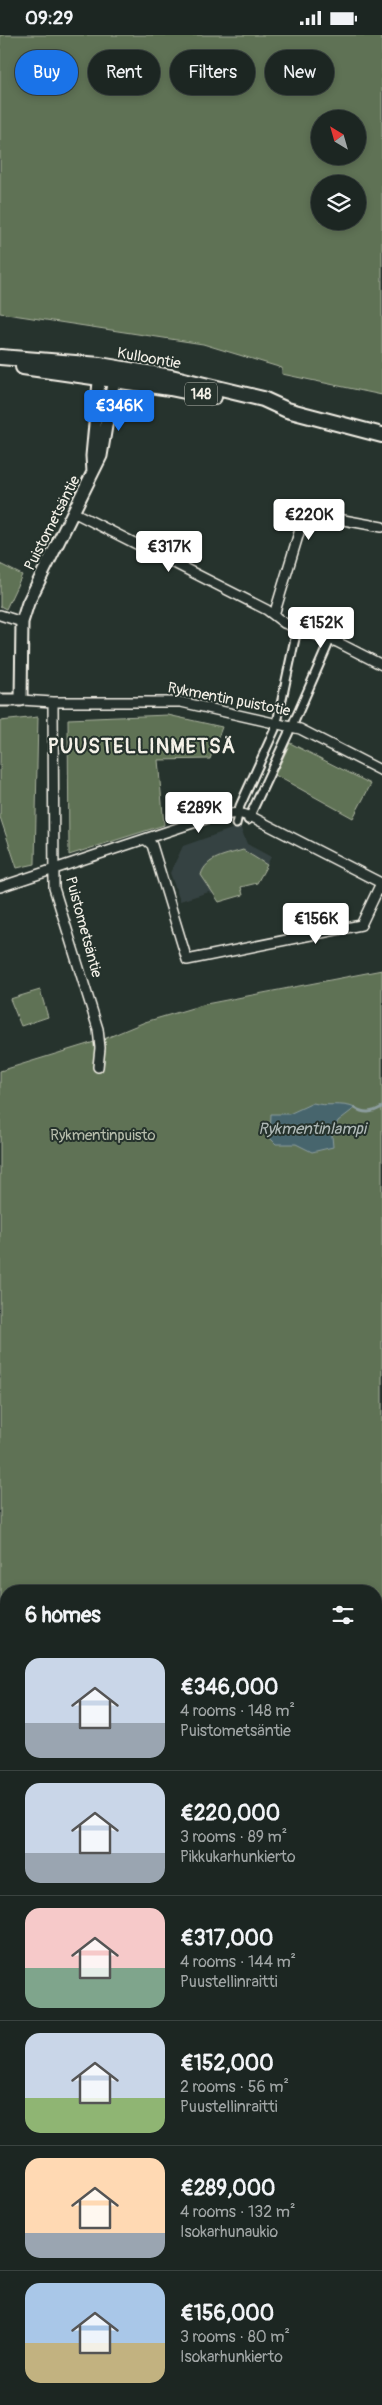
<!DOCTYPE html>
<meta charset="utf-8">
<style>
:root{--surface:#1c2622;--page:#252e2a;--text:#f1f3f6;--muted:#a0a5a5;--line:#3a4340;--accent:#1a73e8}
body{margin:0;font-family:Pangolin,sans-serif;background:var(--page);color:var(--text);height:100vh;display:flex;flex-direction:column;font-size:19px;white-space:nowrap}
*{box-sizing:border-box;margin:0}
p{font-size:16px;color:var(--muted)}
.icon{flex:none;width:28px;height:28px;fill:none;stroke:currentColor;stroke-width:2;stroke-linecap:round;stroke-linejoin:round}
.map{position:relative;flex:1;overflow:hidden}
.sheet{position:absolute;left:0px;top:1550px;width:382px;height:820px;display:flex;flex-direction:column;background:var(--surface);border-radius:20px 20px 0 0;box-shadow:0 2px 8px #0003,0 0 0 1px var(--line)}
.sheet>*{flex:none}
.guide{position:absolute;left:15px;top:15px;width:352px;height:45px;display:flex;gap:10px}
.needle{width:32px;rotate:323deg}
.buttons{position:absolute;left:311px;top:75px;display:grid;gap:10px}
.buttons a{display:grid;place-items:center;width:55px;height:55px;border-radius:50%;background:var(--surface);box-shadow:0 2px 8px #0003,0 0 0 1px var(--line);font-size:25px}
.price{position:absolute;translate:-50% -42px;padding:0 11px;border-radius:5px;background:#fff;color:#222;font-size:16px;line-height:32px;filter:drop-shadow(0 1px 2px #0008)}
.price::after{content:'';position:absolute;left:50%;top:30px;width:15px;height:11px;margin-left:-8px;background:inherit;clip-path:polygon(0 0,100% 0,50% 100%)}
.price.on{background:var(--accent);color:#fff}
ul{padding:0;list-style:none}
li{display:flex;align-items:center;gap:15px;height:125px;padding:0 25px}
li+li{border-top:1px solid var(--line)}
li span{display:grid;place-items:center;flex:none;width:140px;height:100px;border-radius:15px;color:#555}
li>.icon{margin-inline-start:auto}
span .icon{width:60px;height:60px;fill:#fffc;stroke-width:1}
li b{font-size:21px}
h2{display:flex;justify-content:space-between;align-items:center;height:60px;padding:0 25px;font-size:21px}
.pill{padding:0 18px;border-radius:22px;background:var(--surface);box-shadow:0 2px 8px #0003,0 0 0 1px var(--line);font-size:18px;line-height:45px}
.pill.on{background:var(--accent);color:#fff}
.status{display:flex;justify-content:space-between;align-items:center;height:35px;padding:0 25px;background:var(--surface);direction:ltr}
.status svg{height:14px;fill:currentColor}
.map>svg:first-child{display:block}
.built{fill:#364242}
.green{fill:#5f7255;stroke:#aab29e;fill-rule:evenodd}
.water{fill:#47656d;stroke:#8c9d9e}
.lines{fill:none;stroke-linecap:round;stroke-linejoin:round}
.stream{stroke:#8c9d9e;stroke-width:3}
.pedestrian-casing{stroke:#f4f1e8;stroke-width:11}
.minor-casing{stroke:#f4f1e8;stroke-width:12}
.tertiary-casing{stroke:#f4f1e8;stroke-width:15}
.primary-casing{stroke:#f4f1e8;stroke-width:18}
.pedestrian{stroke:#26332d;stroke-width:7}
.minor{stroke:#26332d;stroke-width:9}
.tertiary{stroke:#26332d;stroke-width:11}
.primary{stroke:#26332d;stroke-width:14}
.labels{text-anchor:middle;stroke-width:4;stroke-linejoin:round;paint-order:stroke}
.shield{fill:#26332d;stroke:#b6b8b0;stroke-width:1}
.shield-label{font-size:14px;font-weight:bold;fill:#f4f1e8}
.street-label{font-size:15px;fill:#f4f1e8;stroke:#26332d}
.park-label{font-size:15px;fill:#b8bead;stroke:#26332d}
.water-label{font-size:16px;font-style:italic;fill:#afb9b7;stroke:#26332d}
.district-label{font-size:20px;font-weight:bold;letter-spacing:1px;fill:#f4f1e8;stroke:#26332d}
</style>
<div class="status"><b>09:29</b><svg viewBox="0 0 49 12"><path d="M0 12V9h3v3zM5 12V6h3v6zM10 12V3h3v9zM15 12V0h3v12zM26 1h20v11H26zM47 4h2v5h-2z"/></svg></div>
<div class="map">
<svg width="382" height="2370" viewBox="0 0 382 2370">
<rect width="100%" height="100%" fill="#26332d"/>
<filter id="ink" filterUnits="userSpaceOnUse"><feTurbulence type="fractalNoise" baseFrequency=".02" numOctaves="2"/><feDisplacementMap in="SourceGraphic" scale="10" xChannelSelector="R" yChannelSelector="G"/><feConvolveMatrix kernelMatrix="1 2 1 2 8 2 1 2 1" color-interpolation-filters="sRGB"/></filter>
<g filter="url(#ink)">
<path class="built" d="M240,791L247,809L271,822L257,848L211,859L209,857L180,866L170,838L183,811Z
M376,2003H382V2314H376Z"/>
<path class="green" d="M0,0H382V360L282,339V333L203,309L0,278ZM320,84H358V121H320ZM320,149H358V186H320Z
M0,529L22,540L6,574L0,571Z
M168,680L222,692L210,724L158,725L164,790L69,820L68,684Z
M38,682L35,829L17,833L0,782V686Z
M290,708L371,749L353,783L275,740Z
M243,815L267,830L257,848L241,852L243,860L219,867L201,840C206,822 227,820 243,815Z
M382,935V2003H376V1556H6V1953L0,1951V1036L104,1004L145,987L206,969Z
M40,955L48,982L21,991L10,964Z
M0,1962L6,1963V2364H65L61,2370H0Z
M376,2347L382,2348V2370H115L111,2364H376Z"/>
<path class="water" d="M313,1068C327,1072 342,1067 355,1073L338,1086L332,1101L333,1112L312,1117L296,1109H276L270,1103L271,1079H289Z
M65,2364H111L115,2370H61Z"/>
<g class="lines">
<path class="stream" d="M355,1073C364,1079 372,1078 382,1072"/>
<g class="pedestrian-casing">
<path id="pedestrian" d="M278,683L297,594
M294,687L330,605
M248,785L289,697
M236,789L240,771L275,694"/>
</g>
<g class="minor-casing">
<path id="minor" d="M75,478L267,575L284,588L337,607L382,630
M0,580L22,587
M274,580L305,478L382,492
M21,665L53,667H181L300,694L382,736
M53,667L54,853L98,994L100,1013L98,1032
M0,852L214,781L239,778L254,783L381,848L361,890L187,925L152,810L146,805
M0,2316L6,2317
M376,2339H382"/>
</g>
<g class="tertiary-casing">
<path id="tertiary" d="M93,437L92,421L100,336
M0,665H21L22,587L28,568L101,421L115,337"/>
</g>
<g class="primary-casing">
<path id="primary" d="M0,322L100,330L171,342L263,364L287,375L382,400
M23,332L170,353L214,362"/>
</g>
<use href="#pedestrian" class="pedestrian"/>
<use href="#minor" class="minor"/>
<use href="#tertiary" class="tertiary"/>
<use href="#primary" class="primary"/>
</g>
</g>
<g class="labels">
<rect class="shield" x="185" y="347.5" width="32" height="23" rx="4"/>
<g class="shield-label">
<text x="201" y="364">148</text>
</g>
<g class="street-label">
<text transform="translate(149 323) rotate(10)" y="5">Kulloontie</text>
<text transform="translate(52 488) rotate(-63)" y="5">Puistometsäntie</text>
<text transform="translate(229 664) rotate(11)" y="5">Rykmentin puistotie</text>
<text transform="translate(84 892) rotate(75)" y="5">Puistometsäntie</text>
</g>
<g class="park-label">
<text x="103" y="1105">Rykmentinpuisto</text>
</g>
<g class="water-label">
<text x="312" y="1099">Rykmentinlampi</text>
</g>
<g class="district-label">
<text x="142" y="718">PUUSTELLINMETSÄ</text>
</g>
</g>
</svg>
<div class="buttons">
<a><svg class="needle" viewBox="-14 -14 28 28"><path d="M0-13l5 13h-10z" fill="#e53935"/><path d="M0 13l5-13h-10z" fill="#a0a5a5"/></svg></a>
<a><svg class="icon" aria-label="layers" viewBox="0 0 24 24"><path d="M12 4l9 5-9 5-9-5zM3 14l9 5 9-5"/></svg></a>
</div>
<b class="price on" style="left:119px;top:397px">€346K</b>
<b class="price" style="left:309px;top:506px">€220K</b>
<b class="price" style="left:169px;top:538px">€317K</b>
<b class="price" style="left:321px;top:614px">€152K</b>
<b class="price" style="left:199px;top:799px">€289K</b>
<b class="price" style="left:316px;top:910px">€156K</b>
<div class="guide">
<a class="pill on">Buy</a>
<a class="pill">Rent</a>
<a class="pill">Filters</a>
<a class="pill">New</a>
</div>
<section class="sheet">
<h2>6 homes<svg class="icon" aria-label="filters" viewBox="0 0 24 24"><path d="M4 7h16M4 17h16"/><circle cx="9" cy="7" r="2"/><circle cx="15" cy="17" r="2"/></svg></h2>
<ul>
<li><span style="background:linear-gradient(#c9d6e8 65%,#9aa5b1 0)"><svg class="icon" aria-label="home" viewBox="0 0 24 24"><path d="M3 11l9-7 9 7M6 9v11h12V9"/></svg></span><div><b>€346,000</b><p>4 rooms · 148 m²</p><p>Puistometsäntie</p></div></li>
<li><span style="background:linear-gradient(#c9d6e8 70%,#9aa5b1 0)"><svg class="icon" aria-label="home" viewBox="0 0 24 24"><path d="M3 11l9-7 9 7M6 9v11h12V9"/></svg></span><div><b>€220,000</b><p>3 rooms · 89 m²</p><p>Pikkukarhunkierto</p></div></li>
<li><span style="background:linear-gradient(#f6c9c9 60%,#7fa58c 0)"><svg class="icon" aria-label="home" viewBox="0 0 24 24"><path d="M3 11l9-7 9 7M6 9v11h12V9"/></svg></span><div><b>€317,000</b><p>4 rooms · 144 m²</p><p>Puustellinraitti</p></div></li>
<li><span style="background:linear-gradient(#c9d6e8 65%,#8fb573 0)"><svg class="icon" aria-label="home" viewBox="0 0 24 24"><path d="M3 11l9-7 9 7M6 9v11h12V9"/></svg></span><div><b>€152,000</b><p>2 rooms · 56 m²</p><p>Puustellinraitti</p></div></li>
<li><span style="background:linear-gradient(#ffd9b3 75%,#9aa5b1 0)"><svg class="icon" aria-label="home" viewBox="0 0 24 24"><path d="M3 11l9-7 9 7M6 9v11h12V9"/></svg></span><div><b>€289,000</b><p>4 rooms · 132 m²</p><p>Isokarhunaukio</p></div></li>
<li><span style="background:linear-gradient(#a9c7e8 60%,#c2b280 0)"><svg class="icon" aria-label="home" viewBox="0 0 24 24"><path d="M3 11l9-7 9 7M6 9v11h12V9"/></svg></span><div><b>€156,000</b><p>3 rooms · 80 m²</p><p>Isokarhunkierto</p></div></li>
</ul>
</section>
</div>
